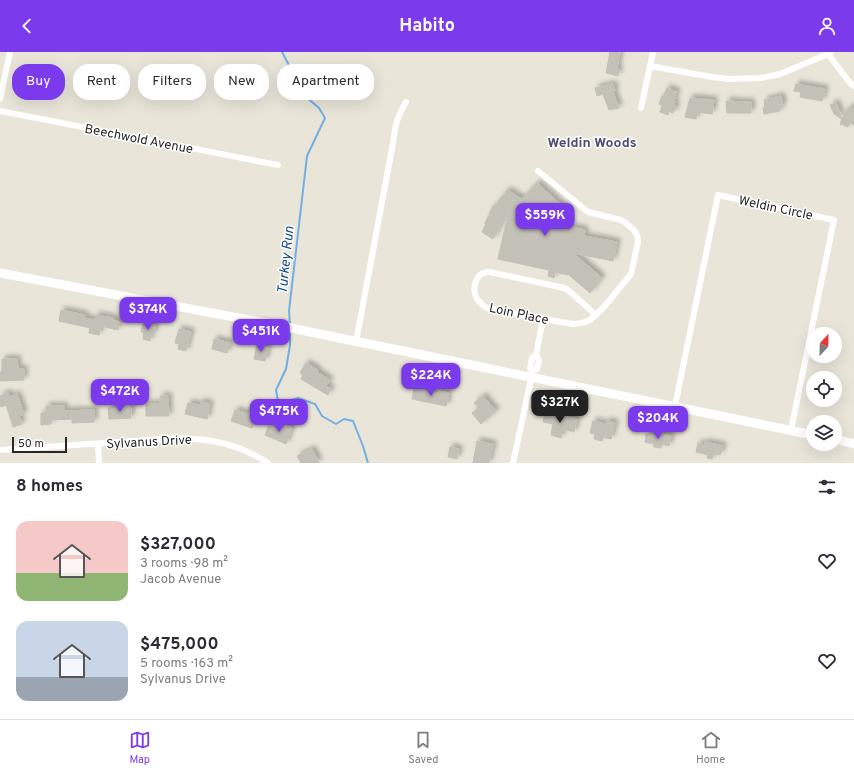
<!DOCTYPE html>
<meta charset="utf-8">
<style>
:root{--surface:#fff;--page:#f2f2f3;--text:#2b2b33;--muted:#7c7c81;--line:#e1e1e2;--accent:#7c3aed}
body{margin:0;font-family:Overpass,sans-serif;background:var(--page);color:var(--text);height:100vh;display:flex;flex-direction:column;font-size:15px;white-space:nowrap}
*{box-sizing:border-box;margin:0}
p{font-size:13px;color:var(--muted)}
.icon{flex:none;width:22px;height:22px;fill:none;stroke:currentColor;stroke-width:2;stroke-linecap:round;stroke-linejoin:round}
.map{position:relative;height:411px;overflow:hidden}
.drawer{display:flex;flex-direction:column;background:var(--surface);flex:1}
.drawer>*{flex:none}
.hud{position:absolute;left:12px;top:12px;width:400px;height:36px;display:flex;gap:8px}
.needle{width:26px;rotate:22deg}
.fabs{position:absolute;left:806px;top:275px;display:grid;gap:8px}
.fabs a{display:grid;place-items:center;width:36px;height:36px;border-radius:50%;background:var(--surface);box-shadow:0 4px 16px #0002;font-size:20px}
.scale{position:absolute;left:12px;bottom:10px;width:55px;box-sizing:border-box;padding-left:4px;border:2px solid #272727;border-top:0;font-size:11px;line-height:14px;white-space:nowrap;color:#272727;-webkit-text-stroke:3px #fff;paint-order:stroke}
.price{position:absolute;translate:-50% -34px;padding:0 9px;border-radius:8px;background:var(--accent);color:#fff;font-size:13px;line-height:26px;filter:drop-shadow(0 1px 2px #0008)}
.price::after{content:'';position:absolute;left:50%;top:24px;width:12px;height:9px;margin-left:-6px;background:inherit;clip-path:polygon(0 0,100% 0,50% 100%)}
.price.active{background:#222;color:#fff}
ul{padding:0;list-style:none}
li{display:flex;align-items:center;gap:12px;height:100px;padding:0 16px}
li span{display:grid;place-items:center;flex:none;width:112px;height:80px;border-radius:12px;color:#555}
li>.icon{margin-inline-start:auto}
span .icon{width:48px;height:48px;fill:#fffc;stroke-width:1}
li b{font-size:17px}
h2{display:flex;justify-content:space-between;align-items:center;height:48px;padding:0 16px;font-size:17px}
.tag{padding:0 14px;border-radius:16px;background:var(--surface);box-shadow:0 4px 16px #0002;font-size:14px;line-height:36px}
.tag.active{background:var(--accent);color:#fff}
header{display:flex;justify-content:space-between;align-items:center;height:52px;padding:0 16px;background:var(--accent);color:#fff;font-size:18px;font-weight:700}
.dock{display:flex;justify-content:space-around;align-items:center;height:56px;border-top:1px solid var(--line);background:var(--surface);font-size:11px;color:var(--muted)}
.dock a{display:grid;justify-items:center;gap:2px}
.dock .active{color:var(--accent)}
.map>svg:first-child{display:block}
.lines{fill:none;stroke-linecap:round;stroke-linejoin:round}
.stream{stroke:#72b0e4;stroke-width:2}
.building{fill:#c4c1b9;stroke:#c3c1b3;filter:url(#shadow)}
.street{stroke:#fff;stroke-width:6}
.secondary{stroke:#fff;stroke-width:9}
.labels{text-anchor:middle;stroke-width:3;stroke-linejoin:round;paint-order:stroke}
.street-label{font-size:13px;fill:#272727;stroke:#fff}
.neighbourhood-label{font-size:14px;font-weight:bold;fill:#4c4b73;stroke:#fff}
.water-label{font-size:14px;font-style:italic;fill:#164c8b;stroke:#fff}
</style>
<header><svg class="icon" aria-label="back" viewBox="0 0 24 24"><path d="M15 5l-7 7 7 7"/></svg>Habito<svg class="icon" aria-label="person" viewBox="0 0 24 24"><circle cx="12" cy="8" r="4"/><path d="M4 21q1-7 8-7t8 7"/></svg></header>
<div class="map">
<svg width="854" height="411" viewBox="0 0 854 411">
<defs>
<filter id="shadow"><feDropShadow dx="3.5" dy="-3.5" stdDeviation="2" flood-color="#0004"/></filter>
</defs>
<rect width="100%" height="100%" fill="#e9e5d9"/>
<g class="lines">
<path class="stream" d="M282,0L291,17L294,30L305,44L319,56L325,66L307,104L289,259L290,273
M290,279V293L286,317L276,338L278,349L285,350L298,346L315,352L322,364L336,372L344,367L353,369L363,394L368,411"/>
</g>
<path class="building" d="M610,0H620L617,16L619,17L618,24L606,21Z
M613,32L615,39L613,40L619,56L609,58L603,42L597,44L595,36Z
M796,32L825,37L822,49L800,45L801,40L794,39Z
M667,36L677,40L674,48L675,49L674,53L676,54L673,61L669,59L668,63L660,60L662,53L659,52L662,44L663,45Z
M781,44L783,54L780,55V59L764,62L763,56H765L764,48Z
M690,46L714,48L712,62L697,60L696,67L685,65Z
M726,49H734V50H751V61H727Z
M836,51L842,67L849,55L854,57V73L850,71L848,75L840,72L842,67L834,62L830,53Z
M537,131L567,158L552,175L570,179L571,175L585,178L584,184L617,190L613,209L573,201L602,226L590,241L569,223L555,220L554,226L548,224L549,218L498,207L509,158L493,187L482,180L486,172L485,171L490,162H489L494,153L496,154L501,145L502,146L507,138L522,147Z
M61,258L85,263L84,266L95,268L96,263L113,266V268L120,270L118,278L101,274L99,283L89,281L90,276L59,269Z
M143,271L155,273L154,282H151L150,289L143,287L144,280H141Z
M179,277L191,280L186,299L178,297L179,292L175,291Z
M214,287L230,291L227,301L212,297Z
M257,293L268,295L265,309L254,307Z
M2,307H17L18,317H24V328L0,329V320H2Z
M306,311L318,318L317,320L330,328L326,334L331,337L328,343L301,327L303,323L300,321Z
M414,336L438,341L439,339L449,341L446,354L412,347Z
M8,341L10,345L17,342L24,362L19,364L22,372L13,375L6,353L1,355L0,352V344Z
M160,344H168L169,364H146V352H160Z
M483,344L496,359L481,372L472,361L479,356L474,351Z
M201,350L210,352L207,367L185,362L188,351L200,353Z
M46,354H64V359L94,358V370L72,371V367L51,368V372L41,373V361H46Z
M131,354V366L109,367L108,356Z
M235,358L249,362L251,358L258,360L252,376L231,369Z
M545,360L577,367L574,380L563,377L561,386L551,383L553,372L543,370Z
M593,369L606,372L607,369L615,371L611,387L603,385L602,389L594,387L595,382L590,381Z
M270,371L284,377L286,373L292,376L286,392L265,383Z
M657,381L671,384L669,394L662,392L661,396L654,395V392L645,390L646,382L656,384Z
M477,389L493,392L489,411H473Z
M705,390L723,394L720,403L714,401L712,407L707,406L708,403L696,400L698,391L704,393Z
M450,395L459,397L457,407L448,405Z
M312,397L319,411H301L297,404Z"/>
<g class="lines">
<path class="street" d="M828,2L850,31L854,34
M650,14L712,25L728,27L761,26L780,22L828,2L831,0
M0,47L10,0
M641,56L653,0
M0,59L278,113
M538,119L588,160L621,168L626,171L634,178L637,183L638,190L631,222L604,255L590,268L582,271L573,272L543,267L487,256C483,254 480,251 477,247C471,236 476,219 490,220L564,236L568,238L596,263
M356,290L393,91C395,74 397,65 406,50
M533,318L530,316L532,306L536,303
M675,354L718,143L834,168L791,378
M98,392L99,411
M0,398L178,386C212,387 239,392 268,411
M513,411L533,318L537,317L539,308L536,303L543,267"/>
<path class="secondary" d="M0,221L276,273L813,383
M835,387L854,392"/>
</g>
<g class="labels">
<g class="street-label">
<text transform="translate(139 86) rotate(11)" y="5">Beechwold Avenue</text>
<text transform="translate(776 155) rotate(12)" y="5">Weldin Circle</text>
<text transform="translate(519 261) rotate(12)" y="5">Loin Place</text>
<text transform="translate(149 389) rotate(-3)" y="5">Sylvanus Drive</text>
</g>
<g class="neighbourhood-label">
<text x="592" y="95">Weldin Woods</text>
</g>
<g class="water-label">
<text transform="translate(285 208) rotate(-84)" y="5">Turkey Run</text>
</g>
</g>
</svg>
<div class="fabs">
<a><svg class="needle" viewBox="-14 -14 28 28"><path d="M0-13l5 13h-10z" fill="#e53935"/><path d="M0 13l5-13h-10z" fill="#7c7c81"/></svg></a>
<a><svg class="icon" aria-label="locate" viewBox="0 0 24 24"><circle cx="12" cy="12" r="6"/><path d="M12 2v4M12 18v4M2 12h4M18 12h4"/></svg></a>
<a><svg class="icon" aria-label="layers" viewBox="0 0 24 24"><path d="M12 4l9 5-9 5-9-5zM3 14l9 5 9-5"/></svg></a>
</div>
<div class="scale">50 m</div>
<b class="price" style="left:545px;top:185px">$559K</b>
<b class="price" style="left:148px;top:279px">$374K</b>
<b class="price" style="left:261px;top:301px">$451K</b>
<b class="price" style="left:431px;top:345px">$224K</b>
<b class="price" style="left:120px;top:361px">$472K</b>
<b class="price active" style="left:560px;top:372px">$327K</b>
<b class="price" style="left:279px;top:381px">$475K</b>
<b class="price" style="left:658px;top:388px">$204K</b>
<div class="hud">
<a class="tag active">Buy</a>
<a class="tag">Rent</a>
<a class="tag">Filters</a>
<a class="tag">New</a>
<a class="tag">Apartment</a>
</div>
</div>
<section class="drawer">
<h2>8 homes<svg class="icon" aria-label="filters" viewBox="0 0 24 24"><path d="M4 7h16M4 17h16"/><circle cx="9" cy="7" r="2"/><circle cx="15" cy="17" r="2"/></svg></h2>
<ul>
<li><span style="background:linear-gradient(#f6c9c9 65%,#8fb573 0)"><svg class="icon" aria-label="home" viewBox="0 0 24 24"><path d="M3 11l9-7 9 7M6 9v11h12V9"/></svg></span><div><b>$327,000</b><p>3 rooms · 98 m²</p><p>Jacob Avenue</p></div><svg class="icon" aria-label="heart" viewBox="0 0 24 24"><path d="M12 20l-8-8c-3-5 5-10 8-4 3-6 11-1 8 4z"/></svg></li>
<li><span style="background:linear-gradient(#c9d6e8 70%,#9aa5b1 0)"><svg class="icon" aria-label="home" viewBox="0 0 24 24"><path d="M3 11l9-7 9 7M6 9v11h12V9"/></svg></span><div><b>$475,000</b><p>5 rooms · 163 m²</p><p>Sylvanus Drive</p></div><svg class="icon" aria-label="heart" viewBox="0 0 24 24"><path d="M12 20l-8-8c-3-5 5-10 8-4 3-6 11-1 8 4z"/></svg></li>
</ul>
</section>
<nav class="dock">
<a class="active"><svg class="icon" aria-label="map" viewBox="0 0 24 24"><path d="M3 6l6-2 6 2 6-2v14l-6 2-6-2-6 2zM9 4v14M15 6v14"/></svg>Map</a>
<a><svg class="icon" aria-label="saved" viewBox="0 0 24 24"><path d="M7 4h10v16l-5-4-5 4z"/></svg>Saved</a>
<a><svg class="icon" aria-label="home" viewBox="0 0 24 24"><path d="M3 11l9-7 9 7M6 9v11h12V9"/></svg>Home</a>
</nav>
